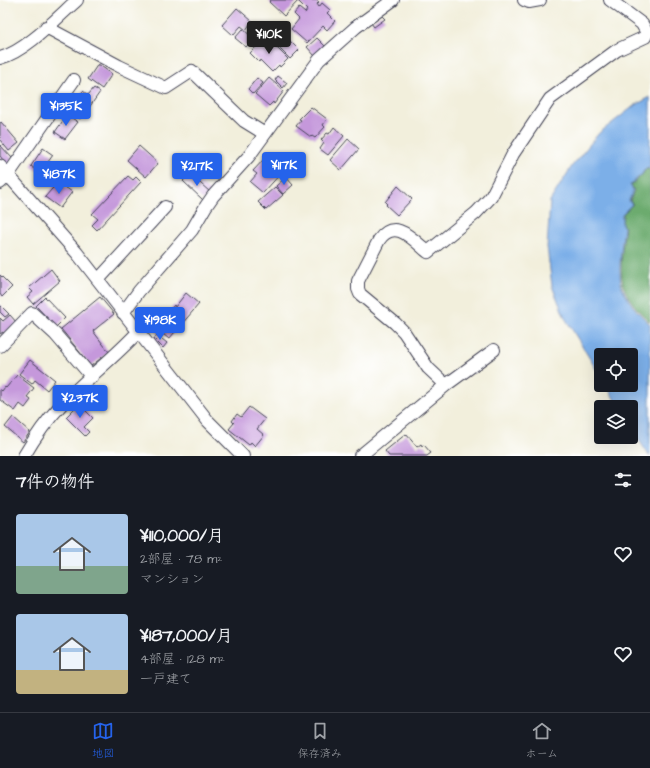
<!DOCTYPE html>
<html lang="ja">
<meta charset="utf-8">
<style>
:root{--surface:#171b24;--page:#20242c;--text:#f1f3f6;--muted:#9ea1a6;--line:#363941;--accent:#2563eb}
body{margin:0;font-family:"Architects Daughter","Klee One",sans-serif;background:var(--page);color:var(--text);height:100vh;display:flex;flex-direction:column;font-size:15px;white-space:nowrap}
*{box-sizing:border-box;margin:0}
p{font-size:13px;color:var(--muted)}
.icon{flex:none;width:22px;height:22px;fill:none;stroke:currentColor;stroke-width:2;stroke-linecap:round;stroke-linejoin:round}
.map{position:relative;height:456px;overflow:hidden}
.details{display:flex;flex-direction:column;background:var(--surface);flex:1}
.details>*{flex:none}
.controls{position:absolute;left:594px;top:348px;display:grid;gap:8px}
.controls a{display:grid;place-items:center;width:44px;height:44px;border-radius:4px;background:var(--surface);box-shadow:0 4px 16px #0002;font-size:20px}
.price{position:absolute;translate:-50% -34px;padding:0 9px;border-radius:4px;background:var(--accent);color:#fff;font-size:13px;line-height:26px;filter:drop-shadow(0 1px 2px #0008)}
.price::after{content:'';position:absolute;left:50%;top:24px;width:12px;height:9px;margin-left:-6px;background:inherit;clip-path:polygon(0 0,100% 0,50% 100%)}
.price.active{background:#222;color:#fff}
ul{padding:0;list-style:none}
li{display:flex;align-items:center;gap:12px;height:100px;padding:0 16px}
li span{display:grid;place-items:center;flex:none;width:112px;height:80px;border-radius:4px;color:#555}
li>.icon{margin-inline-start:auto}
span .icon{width:48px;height:48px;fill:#fffc;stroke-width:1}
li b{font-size:17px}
h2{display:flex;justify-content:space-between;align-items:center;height:48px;padding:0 16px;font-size:17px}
.tab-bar{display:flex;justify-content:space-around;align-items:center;height:56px;border-top:1px solid var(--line);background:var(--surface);font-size:11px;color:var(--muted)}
.tab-bar a{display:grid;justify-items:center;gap:2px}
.tab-bar .active{color:var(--accent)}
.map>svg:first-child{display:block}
.forest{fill:#6cab6e;stroke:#476654}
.water{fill:#7bafe8;stroke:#4e6892}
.building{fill:#c598db}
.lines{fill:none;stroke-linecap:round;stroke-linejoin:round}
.street-casing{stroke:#414153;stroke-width:14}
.street{stroke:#fff;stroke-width:12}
</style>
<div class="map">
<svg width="650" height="456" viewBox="0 0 650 456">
<rect width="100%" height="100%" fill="#fff"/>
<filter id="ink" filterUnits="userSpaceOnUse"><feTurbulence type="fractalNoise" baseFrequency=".025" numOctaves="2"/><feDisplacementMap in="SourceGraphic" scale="8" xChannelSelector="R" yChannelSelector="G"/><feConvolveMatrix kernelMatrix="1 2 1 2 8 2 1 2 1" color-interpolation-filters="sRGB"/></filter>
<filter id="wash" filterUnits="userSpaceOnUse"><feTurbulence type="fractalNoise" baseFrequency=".012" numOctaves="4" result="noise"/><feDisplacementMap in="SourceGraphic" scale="16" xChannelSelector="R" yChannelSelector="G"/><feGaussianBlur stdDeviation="0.9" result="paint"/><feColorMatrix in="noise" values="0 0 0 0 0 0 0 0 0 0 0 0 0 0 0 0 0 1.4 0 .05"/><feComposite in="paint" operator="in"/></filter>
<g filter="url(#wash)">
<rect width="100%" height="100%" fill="#f2efdc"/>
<path class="forest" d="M646,169H650V322C639,312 627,299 623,284C619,268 623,243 625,227L622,225L623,214L633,204L630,201L634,190L631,185L642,175Z"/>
<path class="water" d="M650,97V168L645,169L642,174L630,185L633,190L629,201L632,204L622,214V225L624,227C622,244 618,267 621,283C625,299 638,313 650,324V456H649L631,427V407H619L606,385H631V355H601V377L565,318L552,286L547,247L550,201L572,166L599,133L634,106Z"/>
<g id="blocks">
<path class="building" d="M271,0H316L319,2L317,4L319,7L322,3L330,10L327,13L335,21L327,30L323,26L307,43L291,29L299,19L294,14L299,8L305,13L307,10L298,1L284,16L269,2Z
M237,8L252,21L246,30L241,26L233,35L222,25Z
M381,15L385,19L374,27L371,23Z
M275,26L299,50L290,59L266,35Z
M243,29L254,39L246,47L235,38Z
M266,37L288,59L280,67L279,65L272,72L260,60L259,62L250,53Z
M317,38L325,46L315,56L307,47Z
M98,64L112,74L102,89L88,79Z
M278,76L287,83L283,88L275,80Z
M257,78L263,83L253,94L248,89Z
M269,78L284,91L274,104L273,102L269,106L255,94Z
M94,88L100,92L86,112L84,110L80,119L74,114L75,112L70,108L83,91L88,95Z
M311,107L327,119L323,125L325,127L315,138L312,136L311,137L296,126L301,120L299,119Z
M67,115L78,122L65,139L55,132Z
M1,122L19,143L9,151L0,140V123Z
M334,127L344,136L328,155L320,149L324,143L321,140L327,133L329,134Z
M348,139L359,149L341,170L330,160Z
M0,145L13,159L7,165L0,156Z
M139,146L158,163L146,177L127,160Z
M43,148L53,155L40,173L31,166Z
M265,158L267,160L269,158L283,171L263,193L250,182L257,174L253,171Z
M190,174L210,192L203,200L183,181Z
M128,176L133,180L136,177L141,182L97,230L92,225L98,219L92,214Z
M286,177L293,185L283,194L276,186Z
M58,182L72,192L60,208L45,197Z
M398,186L412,199L397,215L386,205L387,204L385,202Z
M275,187L283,195L266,210L258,202Z
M51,269L60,281L33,304L27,297L33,292L29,288Z
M0,275L12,287L2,297L0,294Z
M186,293L199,304L169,339L163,334L161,336L153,329L165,312L167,314L174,305L175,307Z
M45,297L65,318L56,327L36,306Z
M100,297L114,314L93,331L109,352L91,366L61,329Z
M0,305L9,314L5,317L0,312Z
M10,315L17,323L4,334L3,332L0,334V318L3,321Z
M157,335L167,343L163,348L154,339Z
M30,360L55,380L47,390L35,380L32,384L19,374Z
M17,375L34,388L27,397L31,400L25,408L20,404L15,411L0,400V389L2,391L5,387L6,388Z
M79,404L93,418L84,427L89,432L85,436L66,417Z
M249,407L265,419L257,429L264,435L255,446L251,442L249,445L229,429L234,423L232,421L237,414L241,417Z
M13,417L30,432L23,442L5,427Z
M406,434L417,447L421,444L422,446L424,445L431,453L427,456H389L385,451Z"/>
</g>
</g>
<g filter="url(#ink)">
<use href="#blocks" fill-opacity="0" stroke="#414153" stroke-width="1"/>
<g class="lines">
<g class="street-casing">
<path id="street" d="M524,0L529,2L540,0
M46,27L119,66L166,88L192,71L244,121L265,134
M0,58C25,52 57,18 77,0
M0,166L77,253L208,421L243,456
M0,183L8,175L74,80
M98,280L165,207
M123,313L139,291L192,230L206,206L213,196L249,156L319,60L356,27L393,0
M0,346L32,313L55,334L92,377
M446,385L428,368L404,332L395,323L360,294L358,289V281L379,240C395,217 413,240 428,252L476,213L491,197L513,154L550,99L617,50L645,37L647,33L642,24L610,0
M24,456C35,437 47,420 62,404C86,379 114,358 138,332
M360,456L446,385L494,350"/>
</g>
<use href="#street" class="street"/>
</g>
</g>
</svg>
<div class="controls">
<a><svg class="icon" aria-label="locate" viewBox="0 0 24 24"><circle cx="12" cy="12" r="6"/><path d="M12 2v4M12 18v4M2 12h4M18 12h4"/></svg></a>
<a><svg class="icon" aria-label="layers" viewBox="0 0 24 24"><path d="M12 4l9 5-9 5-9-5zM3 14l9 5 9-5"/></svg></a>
</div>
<b class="price active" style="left:269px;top:55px">¥110K</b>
<b class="price" style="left:66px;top:127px">¥135K</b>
<b class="price" style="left:284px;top:186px">¥117K</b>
<b class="price" style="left:197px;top:187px">¥217K</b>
<b class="price" style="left:59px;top:195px">¥187K</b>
<b class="price" style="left:160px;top:341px">¥198K</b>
<b class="price" style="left:80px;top:419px">¥237K</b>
</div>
<section class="details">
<h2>7件の物件<svg class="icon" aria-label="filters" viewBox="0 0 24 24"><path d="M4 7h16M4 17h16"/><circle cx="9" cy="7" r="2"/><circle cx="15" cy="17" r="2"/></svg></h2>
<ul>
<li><span style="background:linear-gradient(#a9c7e8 65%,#7fa58c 0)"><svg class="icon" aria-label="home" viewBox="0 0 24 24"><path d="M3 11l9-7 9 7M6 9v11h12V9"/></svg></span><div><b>¥110,000/月</b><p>2部屋 · 78 m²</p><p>マンション</p></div><svg class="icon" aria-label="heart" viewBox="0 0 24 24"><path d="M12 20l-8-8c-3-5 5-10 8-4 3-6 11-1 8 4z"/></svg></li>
<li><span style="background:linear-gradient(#a9c7e8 70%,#c2b280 0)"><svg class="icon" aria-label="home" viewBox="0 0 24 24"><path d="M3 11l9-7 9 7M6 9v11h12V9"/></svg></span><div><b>¥187,000/月</b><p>4部屋 · 128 m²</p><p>一戸建て</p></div><svg class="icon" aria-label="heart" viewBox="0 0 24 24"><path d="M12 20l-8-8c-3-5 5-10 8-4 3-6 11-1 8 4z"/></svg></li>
</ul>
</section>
<nav class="tab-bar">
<a class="active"><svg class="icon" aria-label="map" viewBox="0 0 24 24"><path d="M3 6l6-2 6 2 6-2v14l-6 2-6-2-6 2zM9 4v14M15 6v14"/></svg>地図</a>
<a><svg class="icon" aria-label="saved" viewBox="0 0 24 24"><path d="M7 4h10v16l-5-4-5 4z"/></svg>保存済み</a>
<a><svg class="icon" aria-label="home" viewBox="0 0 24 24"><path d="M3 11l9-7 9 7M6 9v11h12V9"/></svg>ホーム</a>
</nav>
